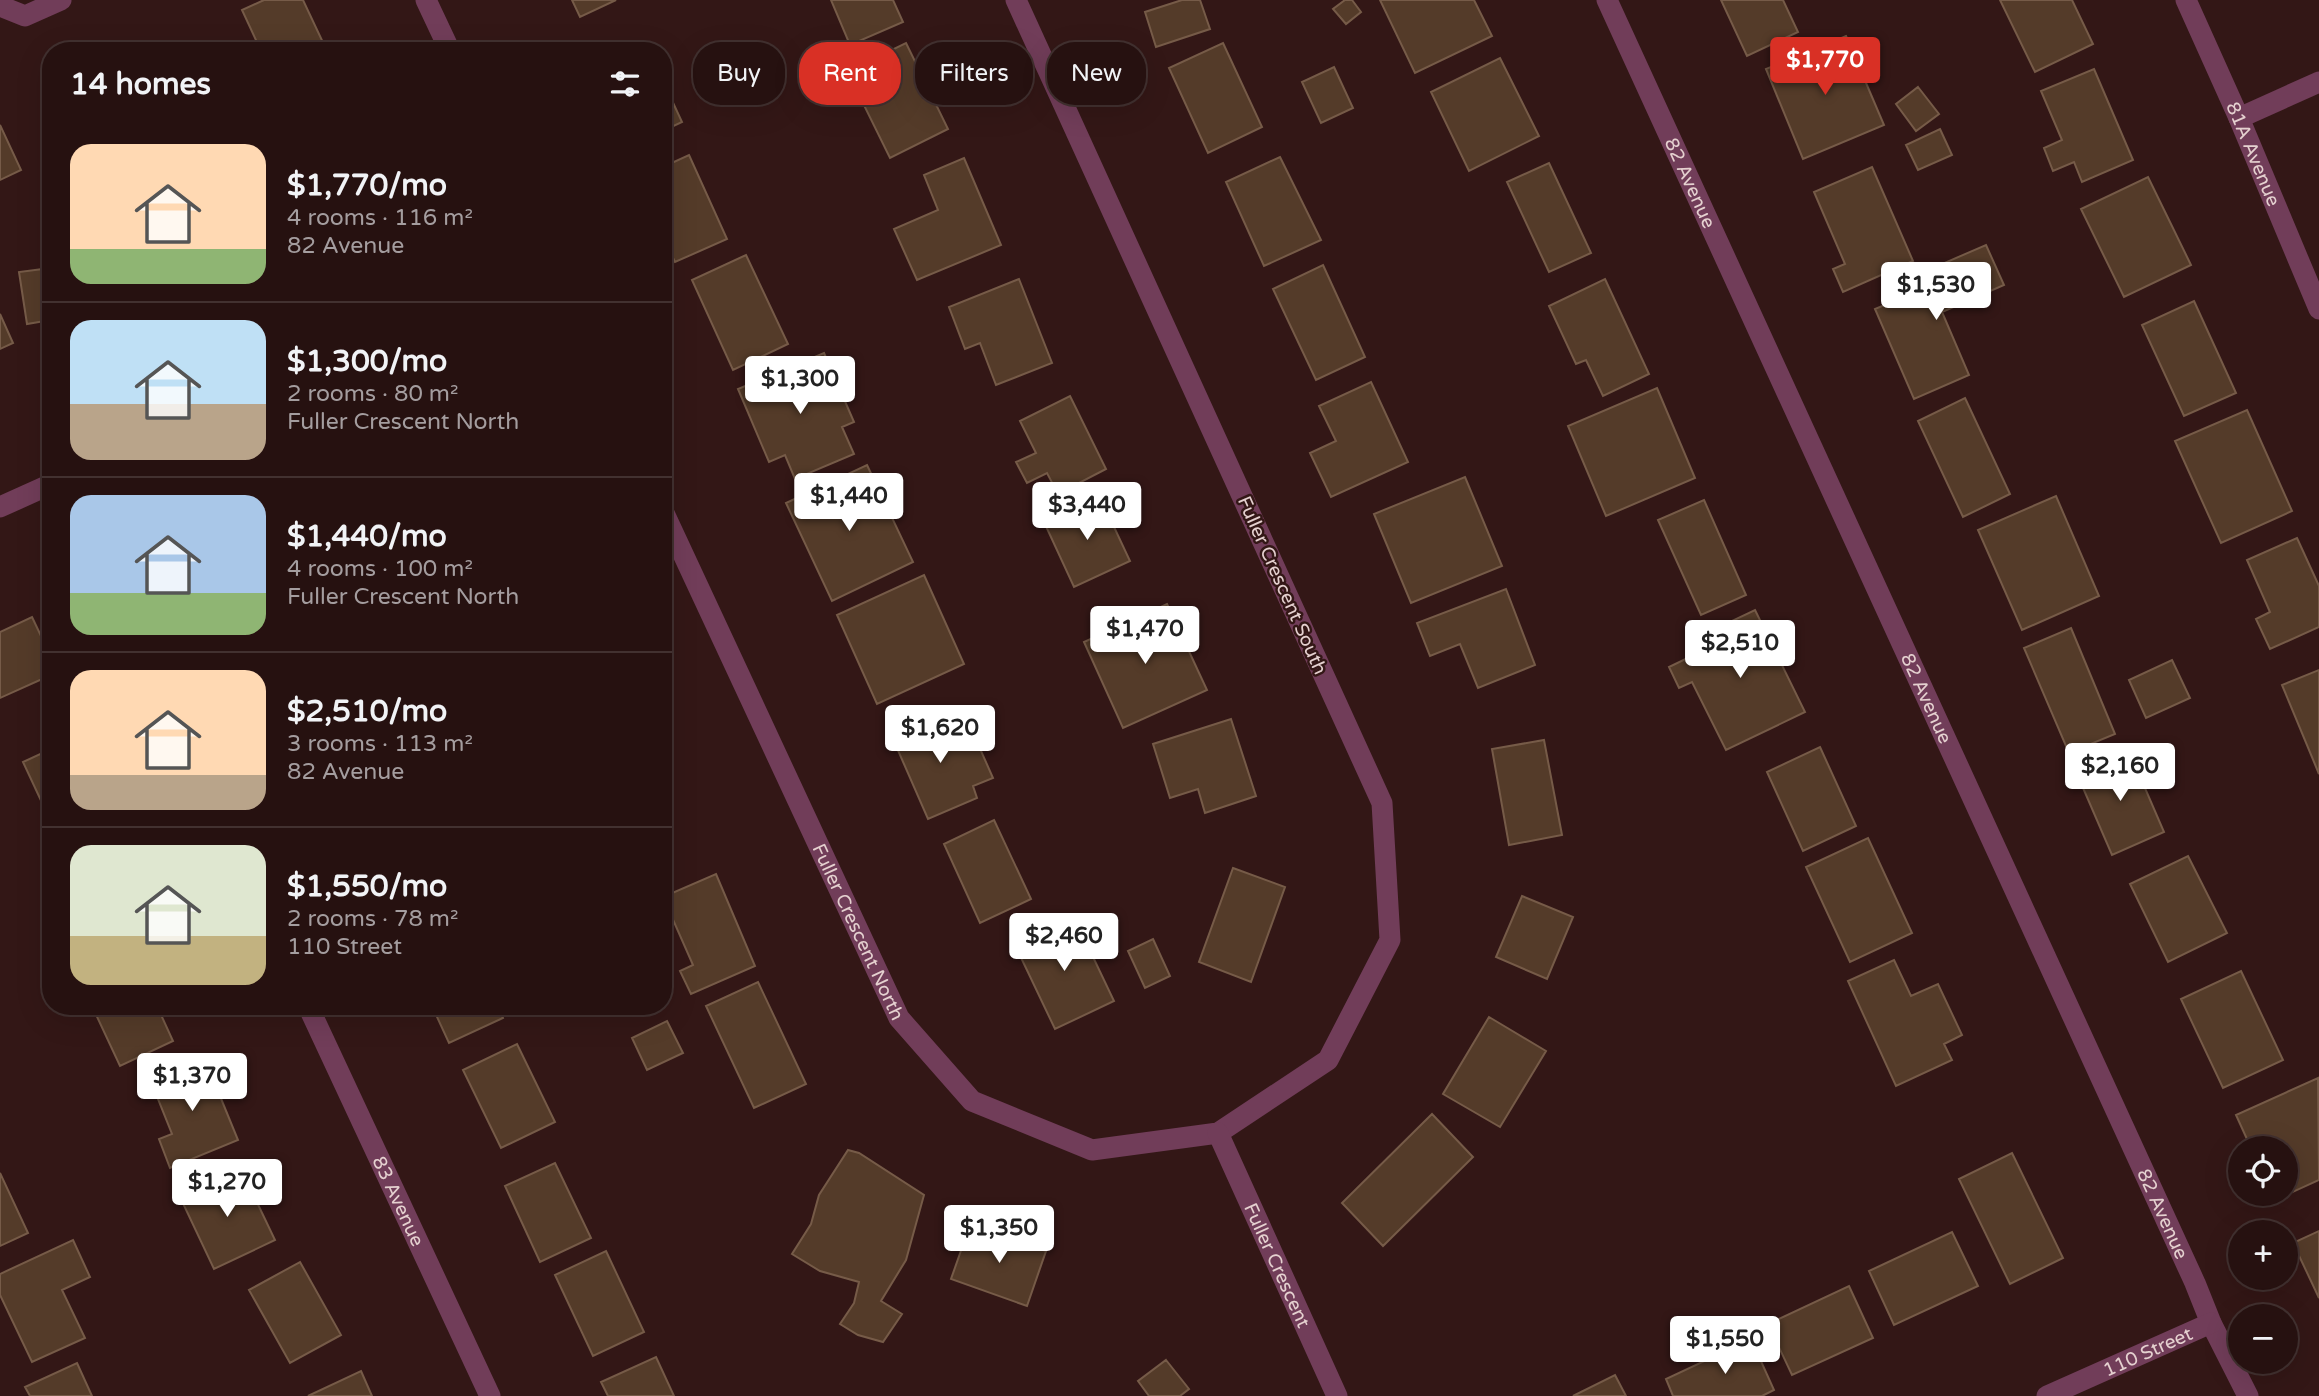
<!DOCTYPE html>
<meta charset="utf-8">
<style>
:root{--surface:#261110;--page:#321f1e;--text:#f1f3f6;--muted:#a49d9f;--line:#423130;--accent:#d93025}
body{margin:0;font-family:"Varela Round",sans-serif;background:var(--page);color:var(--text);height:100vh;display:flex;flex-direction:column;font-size:26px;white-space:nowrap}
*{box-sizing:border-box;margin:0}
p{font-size:23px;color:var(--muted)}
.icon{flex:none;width:38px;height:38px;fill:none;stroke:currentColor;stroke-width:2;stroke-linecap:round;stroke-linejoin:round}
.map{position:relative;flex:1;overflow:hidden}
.sheet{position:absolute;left:42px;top:42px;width:630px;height:973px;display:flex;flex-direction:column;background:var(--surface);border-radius:28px;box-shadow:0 7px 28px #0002,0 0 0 2px var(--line)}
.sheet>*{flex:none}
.banner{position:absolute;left:693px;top:42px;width:665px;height:63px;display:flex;gap:14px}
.controls{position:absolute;left:2228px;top:1136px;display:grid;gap:14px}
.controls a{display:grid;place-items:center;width:70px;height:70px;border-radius:50%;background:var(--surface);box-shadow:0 7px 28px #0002,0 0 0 2px var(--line);font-size:35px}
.price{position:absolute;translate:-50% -60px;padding:0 16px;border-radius:7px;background:#fff;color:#222;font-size:23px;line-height:46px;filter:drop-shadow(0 2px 4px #0008)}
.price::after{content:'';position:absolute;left:50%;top:42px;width:21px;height:16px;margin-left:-10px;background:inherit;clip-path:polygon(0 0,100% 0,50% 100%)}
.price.current{background:var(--accent);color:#fff}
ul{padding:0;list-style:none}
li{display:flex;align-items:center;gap:21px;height:175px;padding:0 28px}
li+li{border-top:2px solid var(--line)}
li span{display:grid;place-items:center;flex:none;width:196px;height:140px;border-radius:21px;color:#555}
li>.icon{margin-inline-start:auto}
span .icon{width:84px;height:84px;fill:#fffc;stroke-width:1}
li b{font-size:30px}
h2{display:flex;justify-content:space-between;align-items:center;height:84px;padding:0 28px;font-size:30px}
.tag{padding:0 24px;border-radius:28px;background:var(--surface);box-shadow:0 7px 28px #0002,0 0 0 2px var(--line);font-size:24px;line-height:63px}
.tag.current{background:var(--accent);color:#fff}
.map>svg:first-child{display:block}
.building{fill:#543b29;stroke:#765b48;stroke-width:2}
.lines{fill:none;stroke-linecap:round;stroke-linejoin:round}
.minor{stroke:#713d59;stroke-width:21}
.labels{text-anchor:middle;stroke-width:5;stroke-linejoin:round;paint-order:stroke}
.street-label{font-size:19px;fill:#e5d1d0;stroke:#331716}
</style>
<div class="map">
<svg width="2319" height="1396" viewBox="0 0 2319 1396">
<rect width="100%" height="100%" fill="#331716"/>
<path class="building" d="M264,0H303L327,51H261L242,10Z
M572,0H616L580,17Z
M831,0H893L903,22L850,45Z
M1182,0H1200L1210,29L1156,47L1145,12Z
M1345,0H1352L1361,12L1346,24L1333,9Z
M1380,0H1474L1492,36L1415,73Z
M1721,0H1783L1798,32L1747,56Z
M2000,0H2072L2093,44L2035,72Z
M1846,36L1884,125L1803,159L1766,69Z
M906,43L948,129L890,158L855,87L876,76L869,61Z
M1223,43L1262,127L1208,153L1169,68Z
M1500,58L1539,136L1469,171L1431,92Z
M1334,67L1353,108L1321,123L1302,82Z
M2094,69L2133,160L2082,182L2074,162L2053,171L2044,148L2062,140L2041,91Z
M663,81L682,122L663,131Z
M1918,87L1939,114L1916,131L1896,104Z
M0,125L21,170L0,180Z
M1940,129L1952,155L1918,170L1906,145Z
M689,155L727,239L675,262L663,237V167Z
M1280,157L1321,240L1264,266L1226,182Z
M964,158L1001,245L917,280L894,229L938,210L924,175Z
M1549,163L1591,253L1549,272L1507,182Z
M1872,167L1913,261L1843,292L1833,269L1845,264L1814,192Z
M2148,177L2191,265L2124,297L2081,209Z
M1986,245L2004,285L1942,312L1969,375L1914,399L1875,309L1939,282L1933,268Z
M746,255L788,344L733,370L692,280Z
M1323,265L1365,357L1316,380L1273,289Z
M51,268V320L27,324L19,272Z
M1019,279L1052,363L996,385L980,343L965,349L949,307Z
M1605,279L1649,374L1603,396L1586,360L1576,364L1549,306Z
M2194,301L2236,393L2184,416L2142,325Z
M0,314L13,343L0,349Z
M824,353L854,422L842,427L854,454L795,479L785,455L769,462L738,389Z
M1371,382L1408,462L1331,497L1310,453L1336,441L1319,406Z
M1657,388L1695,478L1606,516L1568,426Z
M1070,396L1106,469L1058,494L1047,473L1027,483L1016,462L1036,453L1020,421Z
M1965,398L2010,494L1963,517L1918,421Z
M2247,410L2292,511L2221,543L2175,441Z
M867,465L913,562L832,601L786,503Z
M1465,477L1502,566L1411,603L1374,514Z
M2056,496L2099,596L2022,630L1978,530Z
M1100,497L1130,561L1074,587L1044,522Z
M1704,500L1746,595L1701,615L1658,520Z
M2297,538L2319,586V627L2270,649L2256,619L2270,612L2247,560Z
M924,575L964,664L877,704L837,615Z
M1506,589L1535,665L1478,688L1460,644L1430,656L1417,623Z
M1167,604L1207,690L1123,728L1084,642Z
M1755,610L1805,712L1726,750L1692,682L1679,688L1669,667L1696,654L1690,641Z
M32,617L51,657V675L0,698V632Z
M2071,628L2115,734L2069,753L2024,648Z
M2172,660L2190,698L2146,718L2129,680Z
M2319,670V774L2282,685Z
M937,711L952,745L974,735L993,778L973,786L977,798L928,819L890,732Z
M1231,719L1256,796L1205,813L1198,789L1170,798L1153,744Z
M1544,740L1562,835L1509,845L1492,749Z
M1820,747L1856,826L1803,851L1767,772Z
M51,749V822L23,762Z
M2129,751L2164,832L2112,855L2077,774Z
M994,820L1031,899L980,923L944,844Z
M1868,838L1912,933L1850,962L1806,867Z
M2188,856L2227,933L2168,962L2130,884Z
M1233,868L1285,887L1251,982L1199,962Z
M716,874L755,966L691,994L680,971L693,965L663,897Z
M1522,896L1573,917L1547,979L1496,957Z
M1074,917L1114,1001L1055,1029L1015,945Z
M1153,939L1170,976L1145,988L1128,951Z
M1894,960L1911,996L1938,984L1962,1035L1944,1044L1952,1060L1896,1086L1848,981Z
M2241,971L2283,1060L2223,1088L2181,999Z
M758,982L806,1084L754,1108L706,1006Z
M92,1006H157L173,1041L120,1066Z
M432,1006H498L503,1018L449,1043Z
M1489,1017L1546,1051L1500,1127L1443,1094Z
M667,1021L683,1053L647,1070L632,1038Z
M517,1044L555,1122L501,1148L463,1070Z
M204,1057L238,1140L170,1168L159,1139L172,1134L150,1079Z
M2318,1078L2319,1180L2275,1200L2272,1194H2286V1148H2251L2236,1115Z
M1432,1114L1473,1157L1383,1246L1342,1203Z
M848,1150L859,1153L924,1195L906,1260L881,1301L902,1314L883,1342L858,1335L840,1324L854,1303L859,1282L820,1271L792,1254L811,1224L819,1195Z
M2012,1153L2063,1258L2010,1284L1959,1179Z
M555,1163L591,1238L540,1262L505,1186Z
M241,1169L275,1240L214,1269L180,1197Z
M0,1173L28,1233L0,1246Z
M970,1225L1046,1251L1027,1306L951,1279Z
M2319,1231V1298L2293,1243Z
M1952,1232L1978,1286L1894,1325L1869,1271Z
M73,1240L90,1277L62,1290L85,1338L32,1362L0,1295V1274Z
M606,1251L644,1332L593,1356L555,1275Z
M300,1262L341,1335L290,1363L249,1290Z
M1849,1286L1873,1338L1792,1375L1768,1324Z
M1751,1339L1774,1390L1762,1396H1673L1666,1379Z
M656,1357L674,1396H608L601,1382Z
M1166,1360L1189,1389L1180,1396H1149L1138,1381Z
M77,1363L92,1396H30L25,1387Z
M361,1371L372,1396H308Z
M1615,1375L1626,1396H1573Z"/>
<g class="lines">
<g class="minor">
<path d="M426,0L450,51"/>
<path id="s1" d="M1607,0L2195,1283L2211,1323L2248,1396"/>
<path id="s2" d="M2186,0L2239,118L2319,309"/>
<path d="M0,6L25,16L61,0"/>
<path d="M2239,118L2319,82"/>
<path d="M0,507L51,484"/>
<path id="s3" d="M663,511L899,1018L972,1101L1092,1150L1218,1133L1328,1060L1390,940L1382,803L1016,0"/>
<path id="s4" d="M308,1006L490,1396"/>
<path id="s5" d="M1218,1133L1337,1396"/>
<path id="s6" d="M2047,1396L2211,1323"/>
</g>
</g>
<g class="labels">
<g class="street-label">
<text dy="7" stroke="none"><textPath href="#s2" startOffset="168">81A Avenue</textPath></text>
<text dy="7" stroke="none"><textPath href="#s1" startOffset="201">82 Avenue</textPath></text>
<text transform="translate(1283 585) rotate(66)" y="7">Fuller Crescent South</text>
<text dy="7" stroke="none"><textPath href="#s1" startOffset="768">82 Avenue</textPath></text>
<text dy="7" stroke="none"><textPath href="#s3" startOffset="464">Fuller Crescent North</textPath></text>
<text dy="7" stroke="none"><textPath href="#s4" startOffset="215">83 Avenue</textPath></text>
<text dy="7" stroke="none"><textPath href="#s1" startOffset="1335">82 Avenue</textPath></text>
<text dy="7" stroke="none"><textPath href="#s5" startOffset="145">Fuller Crescent</textPath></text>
<text dy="7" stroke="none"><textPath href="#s6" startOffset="110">110 Street</textPath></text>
</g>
</g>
</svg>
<div class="controls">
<a><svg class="icon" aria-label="locate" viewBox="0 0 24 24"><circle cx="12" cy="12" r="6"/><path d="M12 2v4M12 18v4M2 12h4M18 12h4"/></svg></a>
<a>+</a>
<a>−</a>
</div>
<b class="price current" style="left:1825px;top:97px">$1,770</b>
<b class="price" style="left:1936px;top:322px">$1,530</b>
<b class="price" style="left:800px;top:416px">$1,300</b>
<b class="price" style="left:849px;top:533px">$1,440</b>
<b class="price" style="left:1087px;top:542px">$3,440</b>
<b class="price" style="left:1145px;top:666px">$1,470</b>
<b class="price" style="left:1740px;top:680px">$2,510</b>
<b class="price" style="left:940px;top:765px">$1,620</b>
<b class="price" style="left:2120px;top:803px">$2,160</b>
<b class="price" style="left:1064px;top:973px">$2,460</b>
<b class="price" style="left:192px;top:1113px">$1,370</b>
<b class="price" style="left:227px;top:1219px">$1,270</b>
<b class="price" style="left:999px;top:1265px">$1,350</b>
<b class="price" style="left:1725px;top:1376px">$1,550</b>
<div class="banner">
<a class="tag">Buy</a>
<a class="tag current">Rent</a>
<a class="tag">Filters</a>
<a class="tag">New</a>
</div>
<section class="sheet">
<h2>14 homes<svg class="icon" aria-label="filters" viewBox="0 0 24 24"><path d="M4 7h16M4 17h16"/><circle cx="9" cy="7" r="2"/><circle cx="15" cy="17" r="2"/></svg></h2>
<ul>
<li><span style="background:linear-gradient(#ffd9b3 75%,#8fb573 0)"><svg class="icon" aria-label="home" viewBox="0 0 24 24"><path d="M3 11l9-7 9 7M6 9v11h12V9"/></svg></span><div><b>$1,770/mo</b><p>4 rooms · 116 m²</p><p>82 Avenue</p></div></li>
<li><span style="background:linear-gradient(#bfe0f5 60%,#b9a48a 0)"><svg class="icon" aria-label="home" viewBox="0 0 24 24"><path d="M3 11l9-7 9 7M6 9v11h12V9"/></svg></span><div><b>$1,300/mo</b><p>2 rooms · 80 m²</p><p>Fuller Crescent North</p></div></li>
<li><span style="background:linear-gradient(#a9c7e8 70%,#8fb573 0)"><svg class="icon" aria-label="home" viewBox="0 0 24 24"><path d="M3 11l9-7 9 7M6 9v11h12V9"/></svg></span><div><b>$1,440/mo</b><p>4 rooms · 100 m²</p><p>Fuller Crescent North</p></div></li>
<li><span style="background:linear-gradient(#ffd9b3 75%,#b9a48a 0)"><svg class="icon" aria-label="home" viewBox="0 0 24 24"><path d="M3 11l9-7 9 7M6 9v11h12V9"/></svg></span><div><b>$2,510/mo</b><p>3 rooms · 113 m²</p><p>82 Avenue</p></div></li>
<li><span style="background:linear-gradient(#dfe7d0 65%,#c2b280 0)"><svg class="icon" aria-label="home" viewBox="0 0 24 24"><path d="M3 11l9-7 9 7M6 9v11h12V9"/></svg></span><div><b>$1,550/mo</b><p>2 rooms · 78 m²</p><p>110 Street</p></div></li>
</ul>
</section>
</div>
